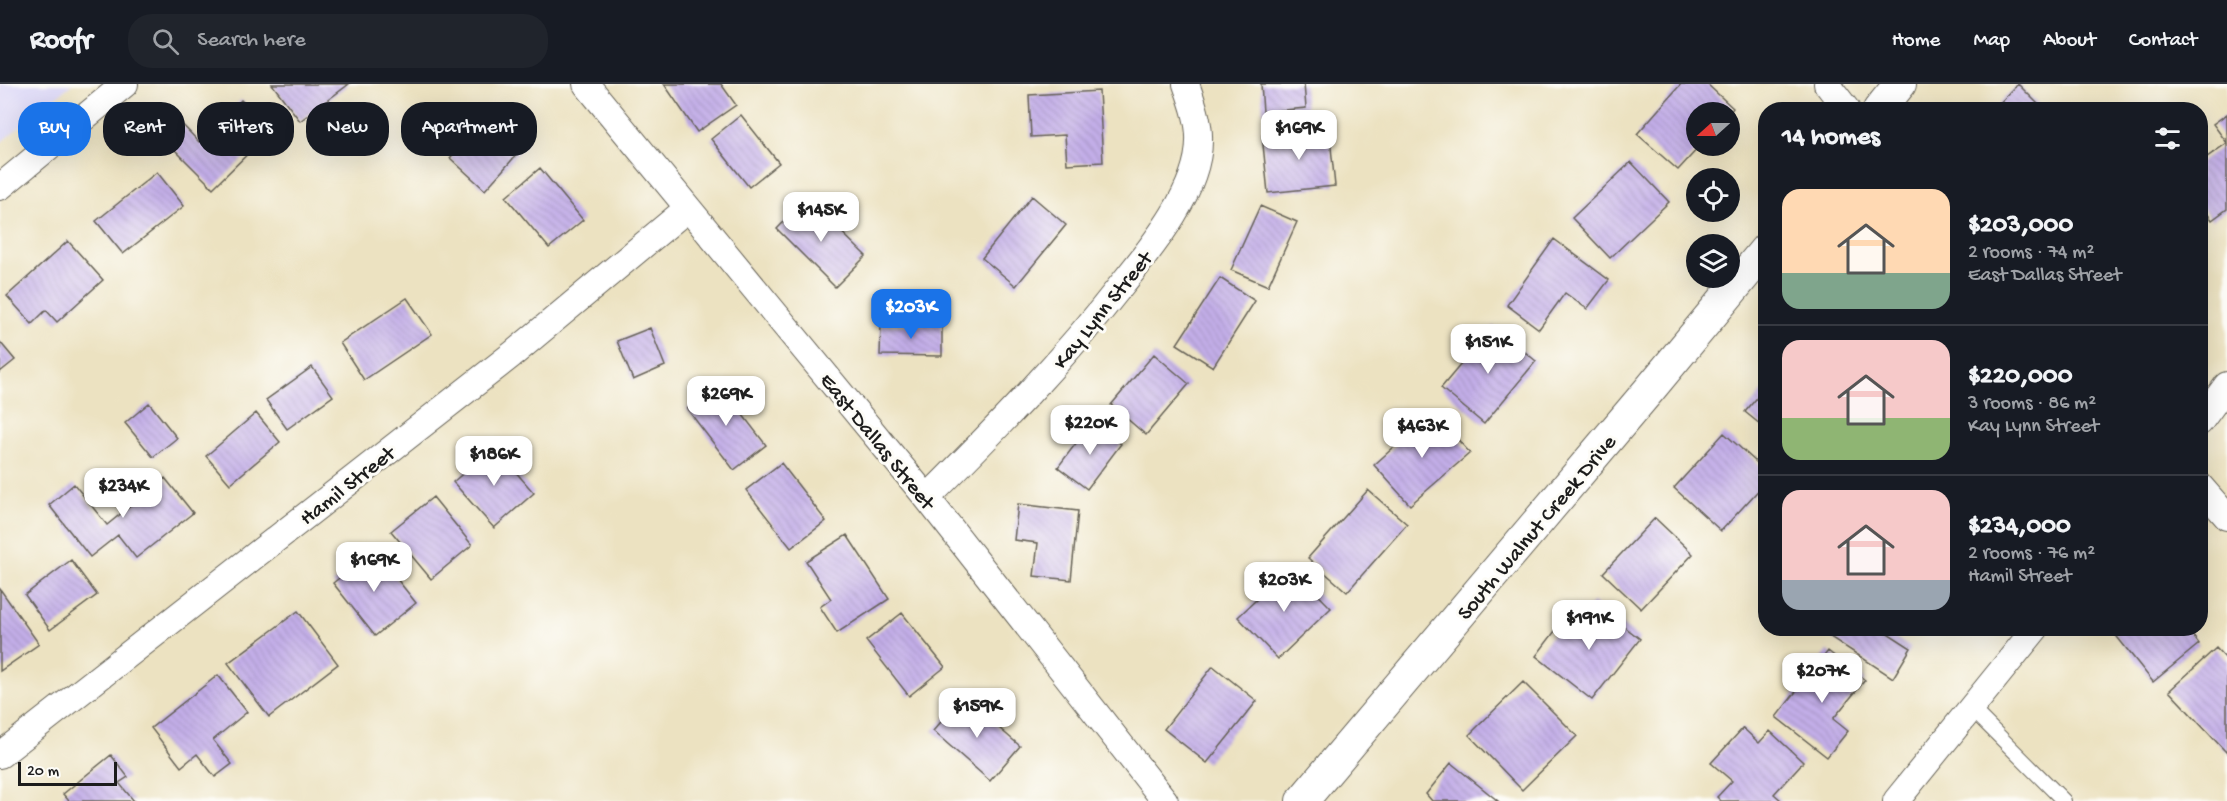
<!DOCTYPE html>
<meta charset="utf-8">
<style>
:root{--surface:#171b24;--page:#20242c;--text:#f1f3f6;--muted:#9ea1a6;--line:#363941;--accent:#1a73e8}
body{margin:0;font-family:"Gochi Hand",sans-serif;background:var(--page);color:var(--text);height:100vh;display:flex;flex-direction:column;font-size:22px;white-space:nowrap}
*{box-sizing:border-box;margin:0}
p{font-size:20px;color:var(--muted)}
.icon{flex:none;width:33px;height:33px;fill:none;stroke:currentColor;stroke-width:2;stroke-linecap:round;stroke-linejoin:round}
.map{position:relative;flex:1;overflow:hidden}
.sheet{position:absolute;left:1758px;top:18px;width:450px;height:534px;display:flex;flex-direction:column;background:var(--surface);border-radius:24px;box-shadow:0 6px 24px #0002}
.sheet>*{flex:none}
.top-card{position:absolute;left:18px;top:18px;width:570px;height:54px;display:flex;gap:12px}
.needle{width:39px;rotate:249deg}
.fabs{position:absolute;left:1686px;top:18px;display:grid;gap:12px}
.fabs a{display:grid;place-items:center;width:54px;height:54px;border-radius:50%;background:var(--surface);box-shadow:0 6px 24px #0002;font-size:30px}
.scale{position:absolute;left:18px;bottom:15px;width:99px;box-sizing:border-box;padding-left:6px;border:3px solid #1c1c1c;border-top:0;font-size:16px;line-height:21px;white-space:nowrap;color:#1c1c1c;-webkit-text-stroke:4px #fdfcf7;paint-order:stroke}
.price{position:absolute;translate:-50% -51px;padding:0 14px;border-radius:12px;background:#fff;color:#222;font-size:20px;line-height:39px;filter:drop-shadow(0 2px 3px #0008)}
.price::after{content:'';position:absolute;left:50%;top:36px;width:18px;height:14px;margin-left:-9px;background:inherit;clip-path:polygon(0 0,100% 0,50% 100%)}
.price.current{background:var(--accent);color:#fff}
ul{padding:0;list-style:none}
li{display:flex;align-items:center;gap:18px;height:150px;padding:0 24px}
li+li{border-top:2px solid var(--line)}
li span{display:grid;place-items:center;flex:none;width:168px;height:120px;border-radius:18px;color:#555}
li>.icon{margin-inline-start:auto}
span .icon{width:72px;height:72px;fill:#fffc;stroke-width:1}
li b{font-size:26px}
h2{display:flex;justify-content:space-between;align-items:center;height:72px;padding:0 24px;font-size:26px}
.tag{padding:0 21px;border-radius:24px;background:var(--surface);box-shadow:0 6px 24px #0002;font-size:21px;line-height:54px}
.tag.current{background:var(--accent);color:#fff}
header{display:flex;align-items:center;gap:36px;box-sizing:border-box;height:84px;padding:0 30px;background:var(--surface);border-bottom:2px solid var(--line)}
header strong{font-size:28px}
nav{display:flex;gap:33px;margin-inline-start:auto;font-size:21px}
.search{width:420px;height:54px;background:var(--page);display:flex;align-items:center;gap:15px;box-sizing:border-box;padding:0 21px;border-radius:24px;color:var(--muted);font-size:22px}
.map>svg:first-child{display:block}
.built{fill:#dad6f7}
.building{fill:url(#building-back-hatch)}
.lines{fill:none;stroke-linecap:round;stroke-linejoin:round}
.service-casing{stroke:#656156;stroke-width:16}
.minor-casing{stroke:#656156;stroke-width:28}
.tertiary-casing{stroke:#656156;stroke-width:34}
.service{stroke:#fff;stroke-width:14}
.minor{stroke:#fff;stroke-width:26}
.tertiary{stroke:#fff;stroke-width:32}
.labels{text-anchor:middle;stroke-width:6;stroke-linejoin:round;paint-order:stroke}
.street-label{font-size:22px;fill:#1c1c1c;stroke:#fdfcf7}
</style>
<header>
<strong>Roofr</strong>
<div class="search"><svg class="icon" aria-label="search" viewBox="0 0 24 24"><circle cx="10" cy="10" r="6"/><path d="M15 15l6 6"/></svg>Search here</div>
<nav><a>Home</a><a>Map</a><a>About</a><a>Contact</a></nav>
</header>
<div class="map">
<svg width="2227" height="717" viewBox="0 0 2227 717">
<defs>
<pattern id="building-back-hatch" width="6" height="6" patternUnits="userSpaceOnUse" patternTransform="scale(1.5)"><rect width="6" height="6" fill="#c3aee8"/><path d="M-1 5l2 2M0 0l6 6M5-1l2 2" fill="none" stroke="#a795c6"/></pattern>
</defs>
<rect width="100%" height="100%" fill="#fdfcf7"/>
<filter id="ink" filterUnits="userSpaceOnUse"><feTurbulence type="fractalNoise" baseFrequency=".0167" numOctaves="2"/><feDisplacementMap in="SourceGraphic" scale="12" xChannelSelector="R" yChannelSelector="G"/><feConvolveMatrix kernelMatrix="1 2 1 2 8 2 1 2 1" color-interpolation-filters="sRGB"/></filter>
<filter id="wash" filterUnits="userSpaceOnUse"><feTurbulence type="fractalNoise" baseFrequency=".008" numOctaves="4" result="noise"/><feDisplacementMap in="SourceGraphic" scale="24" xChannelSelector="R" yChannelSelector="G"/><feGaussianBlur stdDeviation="1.35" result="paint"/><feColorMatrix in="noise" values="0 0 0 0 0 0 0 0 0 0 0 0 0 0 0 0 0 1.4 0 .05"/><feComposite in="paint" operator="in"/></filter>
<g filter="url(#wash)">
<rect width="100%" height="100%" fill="#ece2c1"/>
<path class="built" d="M0,0H72L0,59Z"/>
<g id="blocks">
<path class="building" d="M272,0H349L300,37Z
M664,0H721L736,21L697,48Z
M1261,0H1304L1306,24L1263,28Z
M1681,0H1707L1733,24L1730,28H1696V62H1700L1678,86L1637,50Z
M2018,0L2044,26H1993Z
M1099,7L1103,78L1067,80L1065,51L1031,53L1029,11Z
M241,16L272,46L213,104L162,53L178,36L199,58Z
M493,26L528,58L485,106L450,74Z
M2227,30V125L2212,136L2200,120V78L2227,59L2213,40Z
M741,31L779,79L749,103L711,55Z
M1329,44L1335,102L1268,109L1262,51Z
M1631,78L1669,118L1610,174L1572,134Z
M540,84L583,136L549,164L506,113Z
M157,88L184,122L123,170L96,137Z
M1032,112L1066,141L1016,202L982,174Z
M807,114L866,172L835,203L777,145Z
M1260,122L1297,138L1268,202L1231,186Z
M1554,155L1609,196L1587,225L1565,209L1539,245L1507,221Z
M68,157L103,196L57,238L46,226L32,240L7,212Z
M1220,194L1255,217L1213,283L1177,260Z
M407,214L432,250L364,296L340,259Z
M881,241H942V272L880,271Z
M1493,242L1536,277L1484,340L1441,304Z
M650,244L665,282L633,296L617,257Z
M0,258L15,276L0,288Z
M1154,270L1189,300L1146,351L1111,321Z
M312,283L333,312L287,345L266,316Z
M719,300L766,361L734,386L687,325Z
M1766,303V345L1745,328Z
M149,319L177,354L153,373L125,339Z
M1433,328L1470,369L1410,421L1374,381Z
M256,329L280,358L230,400L206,372Z
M1092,338L1121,360L1087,405L1058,383Z
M1724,349L1766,387V398L1721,447L1674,404Z
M494,363L534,409L494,444L453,398Z
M781,379L826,437L791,464L746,406Z
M165,394L193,429L136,474L118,451L90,473L49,421L74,400L107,441Z
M1368,406L1407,440L1347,508L1308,474Z
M433,413L472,461L431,495L391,447Z
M1018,420L1078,427L1071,496L1034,492L1038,459L1014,456Z
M1655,434L1693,470L1641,525L1603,489Z
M847,451L889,515L837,549L820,523L831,515L806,477Z
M374,466L416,519L375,552L333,499Z
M71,476L97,511L50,546L25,511Z
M1291,483L1331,524L1278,575L1238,533Z
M0,505L39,560L0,587Z
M1593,518L1640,555L1592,616L1536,572L1558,543L1568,551Z
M298,527L338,580L269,633L228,579Z
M902,529L945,583L909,612L866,557Z
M1822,544H1880L1911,564L1893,594L1821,547Z
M2110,544H2187L2199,560L2153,598Z
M2216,564L2227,576V669L2169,607Z
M1828,567L1865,596L1833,635L1848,647L1827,673L1776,633Z
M1213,582L1257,617L1207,679L1164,645Z
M218,591L247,628L213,656L232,680L215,693L197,670L181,683L151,644Z
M1523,598L1577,652L1522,706L1469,651Z
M963,613L1020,662L990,697L933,647Z
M1743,644L1759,659L1770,647L1803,678L1774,710L1782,717H1721L1717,713L1732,697L1711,679Z
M111,671L128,693L119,699L134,717H69L63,710Z
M1451,679L1498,717H1432L1426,710Z"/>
</g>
</g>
<g filter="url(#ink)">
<use href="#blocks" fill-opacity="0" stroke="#656156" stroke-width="1.5"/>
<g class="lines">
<g class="service-casing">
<path id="service" d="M1971,624L2064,717"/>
</g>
<g class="minor-casing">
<path id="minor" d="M586,0L927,414L1165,717
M1827,0L1847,26
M0,103L125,0
M2200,338L2227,301
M2200,402L2227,433
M927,414C996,345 1063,276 1123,199C1152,163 1199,106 1199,57C1200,39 1192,17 1186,0
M0,671L514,269L688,124
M1896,717L2036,544"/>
</g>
<g class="tertiary-casing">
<path id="tertiary" d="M1879,26L1900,0
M1302,717L1650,305L1766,165"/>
</g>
<use href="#service" class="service"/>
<use href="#minor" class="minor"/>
<use href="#tertiary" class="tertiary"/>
</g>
</g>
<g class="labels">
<g class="street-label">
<text transform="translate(1101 225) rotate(-51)" y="8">Kay Lynn Street</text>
<text transform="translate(879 356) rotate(51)" y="8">East Dallas Street</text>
<text transform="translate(346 400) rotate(-38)" y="8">Hamil Street</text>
<text transform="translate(1535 442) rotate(-50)" y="8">South Walnut Creek Drive</text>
</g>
</g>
</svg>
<div class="fabs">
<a><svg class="needle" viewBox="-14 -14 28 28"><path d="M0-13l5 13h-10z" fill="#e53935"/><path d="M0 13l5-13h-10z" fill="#9ea1a6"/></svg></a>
<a><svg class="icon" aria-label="locate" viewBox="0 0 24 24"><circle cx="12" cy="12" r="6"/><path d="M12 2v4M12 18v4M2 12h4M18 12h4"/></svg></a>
<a><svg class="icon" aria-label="layers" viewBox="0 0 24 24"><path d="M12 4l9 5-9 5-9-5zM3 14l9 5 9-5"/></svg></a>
</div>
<div class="scale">20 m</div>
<b class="price" style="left:1299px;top:77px">$169K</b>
<b class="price" style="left:821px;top:159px">$145K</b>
<b class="price current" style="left:911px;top:256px">$203K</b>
<b class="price" style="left:1488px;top:291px">$151K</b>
<b class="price" style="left:726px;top:343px">$269K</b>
<b class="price" style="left:1090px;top:372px">$220K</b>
<b class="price" style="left:1422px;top:375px">$463K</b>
<b class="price" style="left:494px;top:403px">$186K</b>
<b class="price" style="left:123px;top:435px">$234K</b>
<b class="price" style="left:374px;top:509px">$169K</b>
<b class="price" style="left:1284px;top:529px">$203K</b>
<b class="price" style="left:1589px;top:567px">$191K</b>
<b class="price" style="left:1822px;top:620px">$207K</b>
<b class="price" style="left:977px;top:655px">$159K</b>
<div class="top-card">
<a class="tag current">Buy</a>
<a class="tag">Rent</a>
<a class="tag">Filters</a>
<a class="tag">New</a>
<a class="tag">Apartment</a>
</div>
<section class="sheet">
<h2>14 homes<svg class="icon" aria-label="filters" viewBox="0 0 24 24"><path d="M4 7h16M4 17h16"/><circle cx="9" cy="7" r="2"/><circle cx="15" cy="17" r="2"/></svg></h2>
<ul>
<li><span style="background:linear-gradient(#ffd9b3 70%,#7fa58c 0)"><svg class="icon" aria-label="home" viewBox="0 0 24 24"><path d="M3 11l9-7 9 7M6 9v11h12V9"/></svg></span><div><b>$203,000</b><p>2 rooms · 74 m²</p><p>East Dallas Street</p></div></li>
<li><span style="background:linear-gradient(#f6c9c9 65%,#8fb573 0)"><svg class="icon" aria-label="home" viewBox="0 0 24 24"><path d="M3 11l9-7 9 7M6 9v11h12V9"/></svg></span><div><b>$220,000</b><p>3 rooms · 86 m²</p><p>Kay Lynn Street</p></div></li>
<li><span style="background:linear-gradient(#f6c9c9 75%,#9aa5b1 0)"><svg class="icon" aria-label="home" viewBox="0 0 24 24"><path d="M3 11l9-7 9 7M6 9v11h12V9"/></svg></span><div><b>$234,000</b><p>2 rooms · 76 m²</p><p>Hamil Street</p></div></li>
</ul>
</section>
</div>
